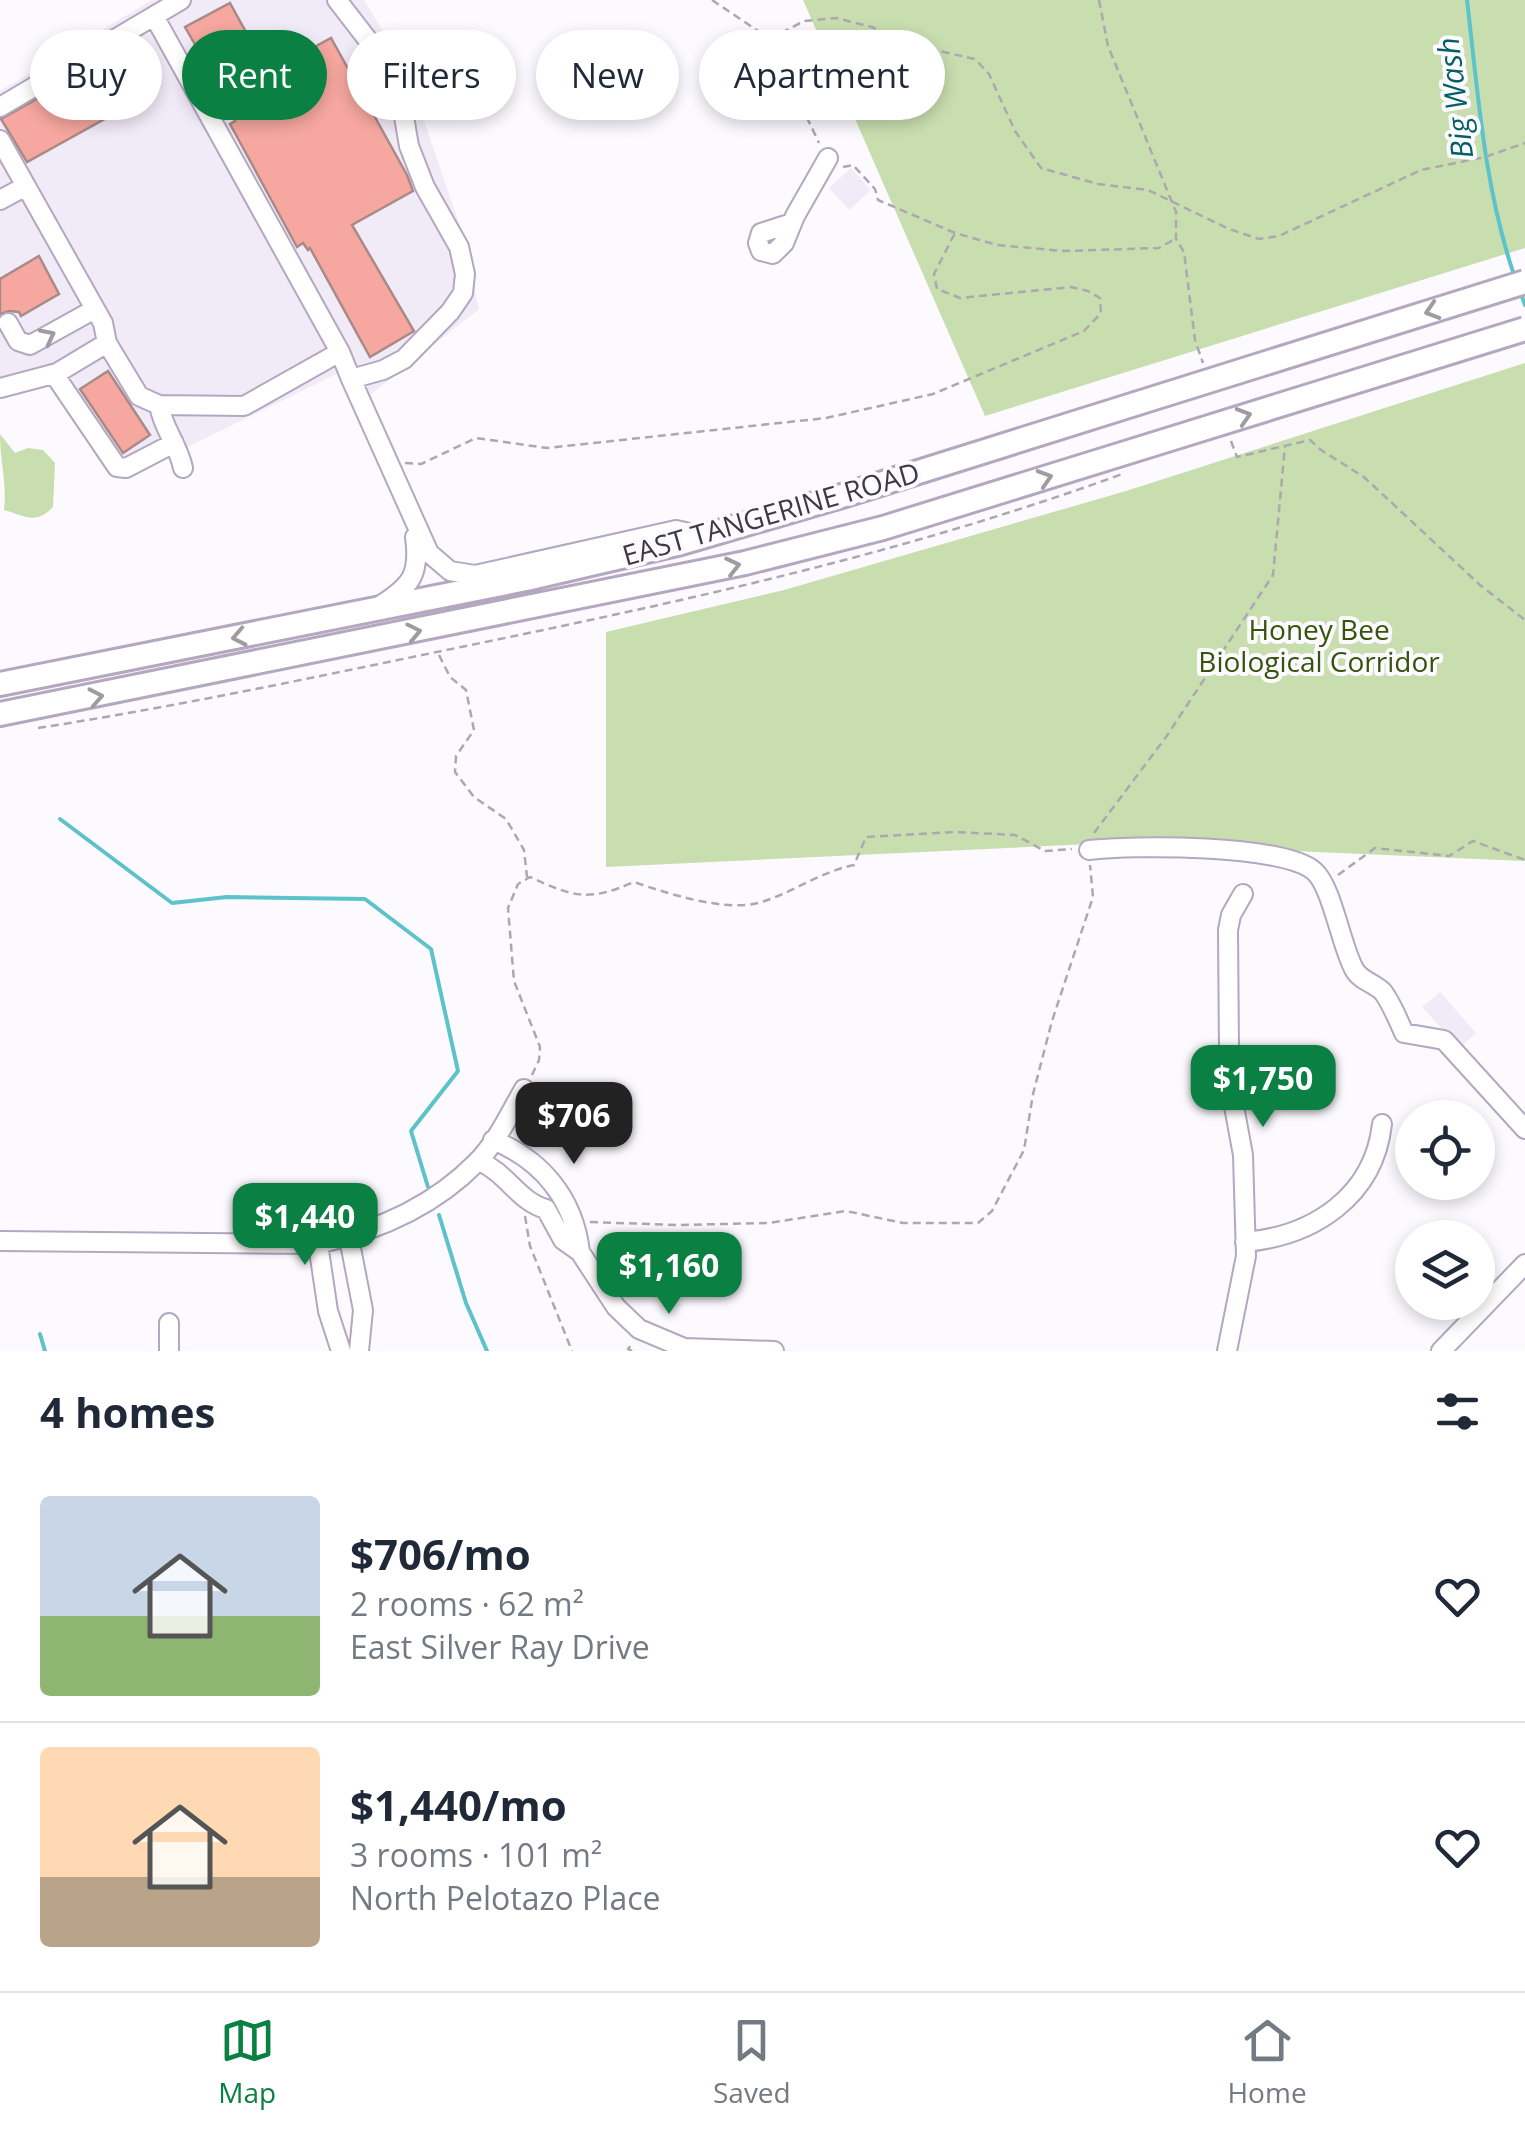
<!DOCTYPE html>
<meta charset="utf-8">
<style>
:root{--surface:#fff;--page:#f2f2f3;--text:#1f2937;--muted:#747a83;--line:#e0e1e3;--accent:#0b8043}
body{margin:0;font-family:"Open Sans",sans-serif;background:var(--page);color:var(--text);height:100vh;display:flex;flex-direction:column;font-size:38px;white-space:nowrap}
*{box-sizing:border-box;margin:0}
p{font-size:32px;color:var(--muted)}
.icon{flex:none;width:55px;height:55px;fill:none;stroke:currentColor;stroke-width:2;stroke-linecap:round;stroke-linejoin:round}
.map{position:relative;height:1351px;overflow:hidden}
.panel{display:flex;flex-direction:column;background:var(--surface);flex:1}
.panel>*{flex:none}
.hud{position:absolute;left:30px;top:30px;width:1000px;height:90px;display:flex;gap:20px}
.controls{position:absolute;left:1395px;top:1100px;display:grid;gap:20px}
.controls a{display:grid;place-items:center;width:100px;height:100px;border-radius:50%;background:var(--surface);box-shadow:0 5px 15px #0003;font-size:50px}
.price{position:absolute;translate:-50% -85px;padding:0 22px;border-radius:20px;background:var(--accent);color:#fff;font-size:32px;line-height:65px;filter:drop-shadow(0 2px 5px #0008)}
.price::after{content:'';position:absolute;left:50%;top:60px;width:30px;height:22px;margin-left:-15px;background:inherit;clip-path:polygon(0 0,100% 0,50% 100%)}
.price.on{background:#222;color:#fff}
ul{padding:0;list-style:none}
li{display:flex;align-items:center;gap:30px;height:250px;padding:0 40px}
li+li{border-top:2px solid var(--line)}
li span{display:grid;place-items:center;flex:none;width:280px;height:200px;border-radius:10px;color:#555}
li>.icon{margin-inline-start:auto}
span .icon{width:120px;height:120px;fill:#fffc;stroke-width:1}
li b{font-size:42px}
h2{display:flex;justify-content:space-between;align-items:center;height:120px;padding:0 40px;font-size:42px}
.tag{padding:0 35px;border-radius:45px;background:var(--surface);box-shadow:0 5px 15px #0003;font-size:35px;line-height:90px}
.tag.on{background:var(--accent);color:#fff}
.tab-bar{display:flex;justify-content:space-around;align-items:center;height:140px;border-top:2px solid var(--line);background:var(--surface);font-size:28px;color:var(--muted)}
.tab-bar a{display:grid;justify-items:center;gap:5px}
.tab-bar .on{color:var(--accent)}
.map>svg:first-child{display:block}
.built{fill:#f1ebf8}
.green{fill:#c8deaf}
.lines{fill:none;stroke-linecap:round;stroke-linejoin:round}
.stream{stroke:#5dc3ca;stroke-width:4}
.building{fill:#f6a79f;stroke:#a88a87;stroke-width:2.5}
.minor-casing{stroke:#b3a8c0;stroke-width:22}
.major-casing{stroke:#b3a8c0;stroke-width:28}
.path{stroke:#aca8b0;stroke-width:2.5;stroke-dasharray:8 5;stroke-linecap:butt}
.minor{stroke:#fff;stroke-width:18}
.major{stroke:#fff;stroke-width:22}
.major-bridge-casing{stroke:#b3a8c0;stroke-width:28;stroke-linecap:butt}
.major-bridge{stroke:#fff;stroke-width:22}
.oneway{stroke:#9e9ca1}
.labels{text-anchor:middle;stroke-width:8;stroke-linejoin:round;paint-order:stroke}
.street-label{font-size:28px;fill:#3e3943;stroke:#fcf9ff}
.park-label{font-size:28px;fill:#38530b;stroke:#fcf9ff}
.water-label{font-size:30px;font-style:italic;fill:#026065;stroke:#fcf9ff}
</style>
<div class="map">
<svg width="1525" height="1351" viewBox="0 0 1525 1351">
<rect width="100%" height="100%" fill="#fcf9ff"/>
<path class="built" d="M152,0H364L407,71L461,229L479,309L365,399L340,372L125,478L62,380L0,389V91Z
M851,168L871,190L849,210L829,188Z
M1440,992L1476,1033L1459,1048L1422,1007Z"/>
<path class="green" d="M803,0H1525V248L985,416Z
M1525,363V861L1110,843L606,867V632L784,590L1126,491Z
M0,434L15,453L28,448L43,450L55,463L53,507C36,525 25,516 4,510C7,482 0,462 0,434Z"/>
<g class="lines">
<path class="stream" d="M1467,0C1478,93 1484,186 1514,275
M1521,294L1525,305
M60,819L172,903L227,897L365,899L431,949L458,1071L411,1131L428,1187
M439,1215L466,1303L487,1351
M40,1334L45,1351"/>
</g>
<path class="building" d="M230,3L268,72L331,38L407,175L413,191L352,225L414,331L370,357L310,248L308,250L303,243L297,247L230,124L235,121L222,98L225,97L185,27Z
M104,62L128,106L27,162L1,119Z
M39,256L59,294L21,316L19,312L9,311L0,314V279Z
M108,371L150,435L123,453L80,389Z"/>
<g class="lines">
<g class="minor-casing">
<path id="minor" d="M154,16L340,352
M0,107L181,0
M0,140L103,323L107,343L139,396L159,405L244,406L340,352L351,379L383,370L404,359L450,312L463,293L465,274L459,247L425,187L409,146L403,111L371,44L337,0
M0,200L26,186
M792,223L761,233L758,243L761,251L773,254L784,243L795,216L828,158
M8,323L18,341L30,345L95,309
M54,374L117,467L126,468L174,443
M351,379L429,553L450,571L475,575L676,530L704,536
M0,388L57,373L107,343
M159,405C163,429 178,444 183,468
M381,605C412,585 420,574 415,537
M1089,850C1132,845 1283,844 1314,871C1332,886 1341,946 1354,969C1360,981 1375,983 1383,992C1392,1004 1398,1020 1404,1033L1444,1040L1525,1129
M493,1140C542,1160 574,1199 580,1252
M479,1161C507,1173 519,1202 546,1209L563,1240L580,1252L616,1307L639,1329L684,1348L774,1351
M349,1238L363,1310L359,1351
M0,1241L318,1244C377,1231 434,1206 477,1162C497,1142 510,1113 524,1089
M1245,1242C1314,1236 1374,1196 1382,1124
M318,1244L328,1311L341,1351
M169,1323V1351
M1227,1351L1246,1256L1243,1155L1233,1101L1229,1050L1228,930L1231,915L1243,894
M1441,1351L1525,1264"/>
</g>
<g class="major-casing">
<path id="major" d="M0,684L526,579L681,543L845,495L1135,404
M0,714L745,563L883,528L1151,445"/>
</g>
<path class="path" d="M712,0L770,39L819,143
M1099,0L1108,46L1176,212V239L1184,252L1195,340L1203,363
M770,39L804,21L836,18L872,27L908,44L975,59L989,74L1015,131L1041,168L1098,184L1148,190L1229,229L1259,239L1279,236L1421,170L1485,157L1525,143
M843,167L853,165L875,189L878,200L955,233L997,245L1064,251L1159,248L1175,239
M1231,441L1237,457L1310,440L1321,450L1364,477L1480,585L1525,620
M405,463L421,464L476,438L547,448L826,418L933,394L1084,331L1101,313L1100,298L1088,291L1071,287L960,298L937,289L934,274L955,233
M439,655L450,677L466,690L474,730L456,756L455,772L474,797L506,819L524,850L527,877
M38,728C180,706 320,676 461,647C686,601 909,552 1125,473
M1094,833L1166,737L1273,575L1285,446
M1338,875L1375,848L1449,856L1473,841L1525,860
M532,1075L539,1060L540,1047L514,981L508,908L518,884L530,877C574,897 588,902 634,882C666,893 724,912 758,903C791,894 819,872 854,865L866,837L955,832L1015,835L1045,851L1072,849
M525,1216L530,1246L572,1351
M590,1222L678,1225L769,1223L846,1211L903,1223H978L992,1211L1024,1150L1033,1094L1052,1021L1093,897L1090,865
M632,1351L628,1349L632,1344"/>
<use href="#minor" class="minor"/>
<use href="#major" class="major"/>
<g class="major-bridge-casing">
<path id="major-bridge" d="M1135,404L1525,282
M1151,445L1525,329"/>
</g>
<use href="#major-bridge" class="major-bridge"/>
</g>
<defs><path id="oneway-chevron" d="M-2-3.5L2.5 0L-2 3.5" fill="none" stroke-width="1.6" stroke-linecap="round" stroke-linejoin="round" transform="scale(2.5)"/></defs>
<g class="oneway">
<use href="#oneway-chevron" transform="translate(1432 311) rotate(163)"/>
<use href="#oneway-chevron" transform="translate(48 336) rotate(-27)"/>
<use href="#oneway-chevron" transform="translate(1244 416) rotate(-17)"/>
<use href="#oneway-chevron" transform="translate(1045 478) rotate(-17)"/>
<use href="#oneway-chevron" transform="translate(733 566) rotate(-13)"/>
<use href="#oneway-chevron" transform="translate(414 632) rotate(-12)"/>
<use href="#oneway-chevron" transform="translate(239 637) rotate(169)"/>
<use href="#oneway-chevron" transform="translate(96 697) rotate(-11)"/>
</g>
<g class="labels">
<g class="street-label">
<text transform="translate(771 514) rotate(-16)" y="10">EAST TANGERINE ROAD</text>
</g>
<g class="park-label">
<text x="1319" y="640">Honey Bee<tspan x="1319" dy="32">Biological Corridor</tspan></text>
</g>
<g class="water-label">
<text transform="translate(1456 98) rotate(-97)" y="10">Big Wash</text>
</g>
</g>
</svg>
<div class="controls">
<a><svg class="icon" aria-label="locate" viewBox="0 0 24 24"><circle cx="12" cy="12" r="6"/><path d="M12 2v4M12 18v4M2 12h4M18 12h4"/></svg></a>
<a><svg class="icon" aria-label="layers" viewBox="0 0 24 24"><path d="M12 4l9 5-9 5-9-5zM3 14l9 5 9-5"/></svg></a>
</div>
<b class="price" style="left:1263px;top:1130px">$1,750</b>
<b class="price on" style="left:574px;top:1167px">$706</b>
<b class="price" style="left:305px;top:1268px">$1,440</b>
<b class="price" style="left:669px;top:1317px">$1,160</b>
<div class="hud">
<a class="tag">Buy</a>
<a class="tag on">Rent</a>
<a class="tag">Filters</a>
<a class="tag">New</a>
<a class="tag">Apartment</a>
</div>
</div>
<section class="panel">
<h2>4 homes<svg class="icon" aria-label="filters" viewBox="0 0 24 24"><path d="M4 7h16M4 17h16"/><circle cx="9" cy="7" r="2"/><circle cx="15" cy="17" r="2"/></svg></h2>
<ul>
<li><span style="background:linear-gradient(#c9d6e8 60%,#8fb573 0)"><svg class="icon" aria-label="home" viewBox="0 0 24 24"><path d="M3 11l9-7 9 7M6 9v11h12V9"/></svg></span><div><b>$706/mo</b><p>2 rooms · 62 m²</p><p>East Silver Ray Drive</p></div><svg class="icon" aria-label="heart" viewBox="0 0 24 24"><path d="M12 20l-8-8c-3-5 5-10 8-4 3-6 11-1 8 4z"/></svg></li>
<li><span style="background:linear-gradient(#ffd9b3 65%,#b9a48a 0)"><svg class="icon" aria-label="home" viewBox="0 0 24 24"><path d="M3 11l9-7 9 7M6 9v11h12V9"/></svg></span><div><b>$1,440/mo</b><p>3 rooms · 101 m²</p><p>North Pelotazo Place</p></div><svg class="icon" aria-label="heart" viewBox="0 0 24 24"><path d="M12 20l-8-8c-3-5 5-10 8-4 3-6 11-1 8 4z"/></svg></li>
</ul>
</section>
<nav class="tab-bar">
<a class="on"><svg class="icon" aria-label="map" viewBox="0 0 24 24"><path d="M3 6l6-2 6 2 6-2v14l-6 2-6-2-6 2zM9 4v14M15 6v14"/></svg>Map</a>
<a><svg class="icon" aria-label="saved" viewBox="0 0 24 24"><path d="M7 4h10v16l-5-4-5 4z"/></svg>Saved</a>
<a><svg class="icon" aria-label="home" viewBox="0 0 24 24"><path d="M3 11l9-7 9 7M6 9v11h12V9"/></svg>Home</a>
</nav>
